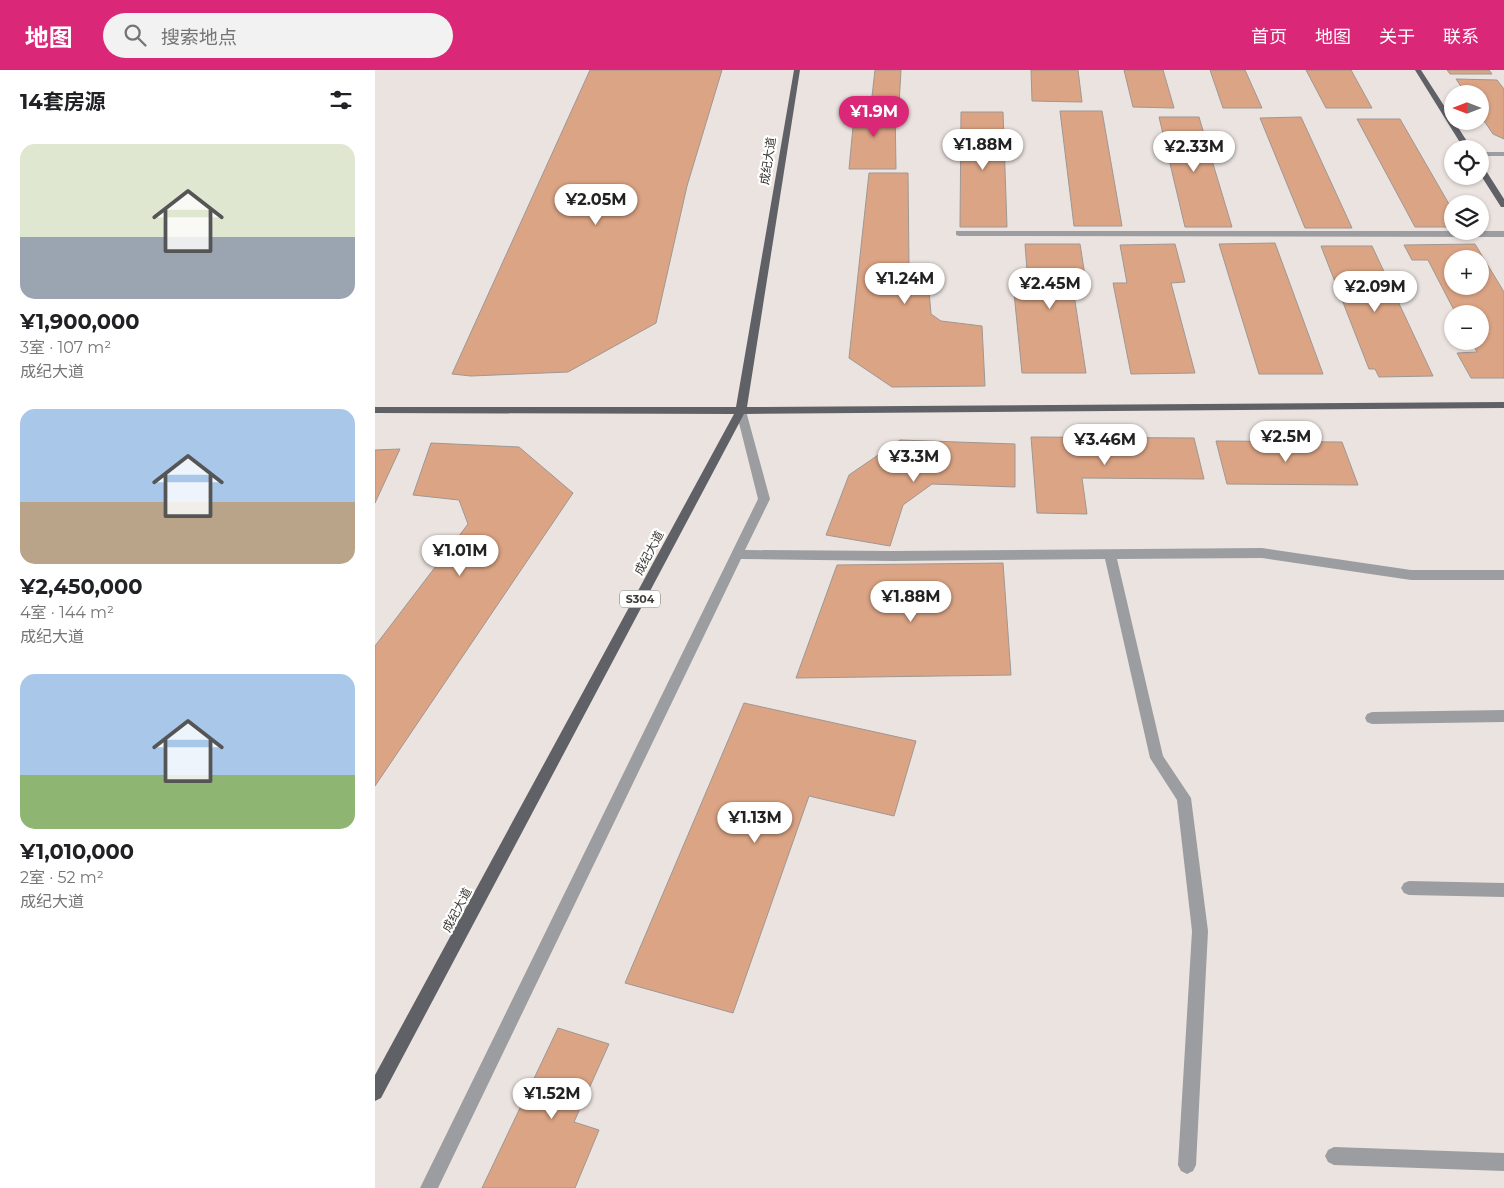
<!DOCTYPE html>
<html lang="zh">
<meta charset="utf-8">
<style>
:root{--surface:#fff;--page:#f2f2f2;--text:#202124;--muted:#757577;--accent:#db2777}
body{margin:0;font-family:Montserrat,"Noto Sans SC",sans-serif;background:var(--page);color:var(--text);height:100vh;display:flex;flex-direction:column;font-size:19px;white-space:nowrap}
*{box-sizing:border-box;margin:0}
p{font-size:16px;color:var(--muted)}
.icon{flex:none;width:28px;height:28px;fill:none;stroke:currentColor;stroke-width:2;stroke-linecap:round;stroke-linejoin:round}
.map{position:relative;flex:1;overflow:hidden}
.sheet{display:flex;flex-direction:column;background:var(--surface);width:375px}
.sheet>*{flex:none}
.needle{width:32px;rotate:270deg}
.buttons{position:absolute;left:1069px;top:15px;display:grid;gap:10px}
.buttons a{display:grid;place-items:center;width:45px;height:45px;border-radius:50%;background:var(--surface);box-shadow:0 1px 4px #0004;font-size:25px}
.price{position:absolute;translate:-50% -42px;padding:0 11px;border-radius:18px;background:#fff;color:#222;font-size:16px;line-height:32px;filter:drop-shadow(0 1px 2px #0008)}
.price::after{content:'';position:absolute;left:50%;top:30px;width:15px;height:11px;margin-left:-8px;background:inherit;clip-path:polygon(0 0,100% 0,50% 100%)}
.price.current{background:var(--accent);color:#fff}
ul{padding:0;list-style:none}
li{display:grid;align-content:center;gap:10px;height:265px;padding:0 20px}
li span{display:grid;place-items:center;height:155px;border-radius:15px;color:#555}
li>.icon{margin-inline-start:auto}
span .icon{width:90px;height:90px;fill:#fffc;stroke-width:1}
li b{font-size:21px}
h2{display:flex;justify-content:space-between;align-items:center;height:60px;padding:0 20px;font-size:21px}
header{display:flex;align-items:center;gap:30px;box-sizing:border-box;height:70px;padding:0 25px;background:var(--accent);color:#fff}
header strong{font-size:24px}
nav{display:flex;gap:28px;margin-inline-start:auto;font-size:18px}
.search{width:350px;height:45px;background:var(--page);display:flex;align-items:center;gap:12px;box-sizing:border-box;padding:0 18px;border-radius:28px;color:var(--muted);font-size:19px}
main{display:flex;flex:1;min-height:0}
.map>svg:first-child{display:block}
.building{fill:#dba484;stroke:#9f9793;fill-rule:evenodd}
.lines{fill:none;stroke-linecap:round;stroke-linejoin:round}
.minor{fill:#9c9da0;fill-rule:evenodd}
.major{fill:#606167;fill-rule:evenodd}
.labels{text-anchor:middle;stroke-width:4.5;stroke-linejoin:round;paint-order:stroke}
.shield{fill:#fff;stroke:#777574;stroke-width:1}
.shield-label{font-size:11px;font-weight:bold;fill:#3d3a38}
.street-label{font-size:12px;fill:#3d3a38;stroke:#fff}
</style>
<header>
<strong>地图</strong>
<div class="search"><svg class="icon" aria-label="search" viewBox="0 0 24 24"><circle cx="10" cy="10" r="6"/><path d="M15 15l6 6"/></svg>搜索地点</div>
<nav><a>首页</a><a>地图</a><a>关于</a><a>联系</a></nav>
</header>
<main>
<section class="sheet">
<h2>14套房源<svg class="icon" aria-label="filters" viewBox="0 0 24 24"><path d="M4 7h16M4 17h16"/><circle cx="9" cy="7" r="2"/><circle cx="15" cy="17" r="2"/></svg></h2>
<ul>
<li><span style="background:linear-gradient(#dfe7d0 60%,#9aa5b1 0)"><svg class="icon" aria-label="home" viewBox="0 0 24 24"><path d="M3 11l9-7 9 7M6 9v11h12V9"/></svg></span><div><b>¥1,900,000</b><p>3室 · 107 m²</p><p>成纪大道</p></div></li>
<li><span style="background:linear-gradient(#a9c7e8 60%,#b9a48a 0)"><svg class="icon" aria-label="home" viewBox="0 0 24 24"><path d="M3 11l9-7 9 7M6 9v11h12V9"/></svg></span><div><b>¥2,450,000</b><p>4室 · 144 m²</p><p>成纪大道</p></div></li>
<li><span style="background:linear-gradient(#a9c7e8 65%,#8fb573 0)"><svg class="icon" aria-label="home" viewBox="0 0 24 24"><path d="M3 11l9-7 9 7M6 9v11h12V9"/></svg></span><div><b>¥1,010,000</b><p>2室 · 52 m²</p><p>成纪大道</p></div></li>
</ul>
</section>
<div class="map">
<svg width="1129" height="1118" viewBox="0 0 1129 1118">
<rect width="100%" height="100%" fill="#ebe3df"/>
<path class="building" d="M215,0H347L312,116L281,253L193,302L96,306L77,304Z
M500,0H526L524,35H496Z
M656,0H703L707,32L657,31Z
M749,0H788L799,38L758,37Z
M835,0H870L887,38H848Z
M931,0H976L997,38H951Z
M1072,0H1114L1117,4H1075Z
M1081,9L1122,10L1129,19V69L1118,64L1105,45V24H1091Z
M480,36H520L521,99H474Z
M685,41H727L747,156H699Z
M586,42H628L632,157H585Z
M784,47H824L857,157H810Z
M926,47L977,158H930L885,48Z
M982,49H1025L1078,141V157H1040Z
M494,103H533L534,197L552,198L556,244L566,251L607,256L610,316L517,317L474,288Z
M900,173L948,304H884L844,174Z
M650,174H705L711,212H697L711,303H647L638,213H653Z
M800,174L810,212L796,213L820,303L756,304L738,213H752L745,175Z
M1100,174L1129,222V308H1096L1082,283L1102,282L1096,271H1105V244H1081L1053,190H1037L1029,175ZM1078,189H1105V216H1078Z
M946,176H997L1058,306L1004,307L1000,299H994Z
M656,367L819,368L829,409L707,408L712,444L662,443Z
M525,370L640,374V417L557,414L528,435L515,476L451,465L474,405Z
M841,371L967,372L983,415L852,414Z
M56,373L144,377L198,423L0,716V576L93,454L84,430L38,425Z
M25,379L0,433V380Z
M628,493L636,605L421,608L462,495Z
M369,633L541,671L519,746L434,726L358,943L250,913Z
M183,958L234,974L199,1052L224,1060L200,1118H107Z"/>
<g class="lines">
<path class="minor" d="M1105,82H1129V86H1105Z
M581,161H1129V167L584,166L581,165Z
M366,338L371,341L395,429L370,480L518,481L887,478L1036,500H1129V510H1036L887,488L742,489L788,686L816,728L833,861L821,1095L818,1101L812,1104L806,1101L803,1095L817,861L802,730L775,688L730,489L518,491L366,489L63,1118H45L383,429L361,341Z
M1129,640V652L997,654L992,652L990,648L992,644L997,642Z
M1034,811L1129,813V827L1034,825L1029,823L1026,818L1029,813Z
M959,1077L1129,1083V1101L959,1095L953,1092L950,1086L953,1080Z"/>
<path class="major" d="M419,0H425L372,337L1129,332V338L369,344L6,1028L0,1031V1005L359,344L0,343V337H361Z
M1040,0H1046L1097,79H1089Z
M1105,96H1108L1129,129V137H1126L1105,104Z"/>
</g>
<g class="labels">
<rect class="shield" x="245" y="520.5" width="40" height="17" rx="4"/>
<g class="shield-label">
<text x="265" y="533">S304</text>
</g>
<g class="street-label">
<text transform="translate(393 91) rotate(-81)" y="4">成纪大道</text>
<text transform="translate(274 483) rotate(-62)" y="4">成纪大道</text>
<text transform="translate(82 840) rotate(-62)" y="4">成纪大道</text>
</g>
</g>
</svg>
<div class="buttons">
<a><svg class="needle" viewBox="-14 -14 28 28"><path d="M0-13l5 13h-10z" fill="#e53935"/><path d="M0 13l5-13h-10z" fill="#757577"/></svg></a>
<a><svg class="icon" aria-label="locate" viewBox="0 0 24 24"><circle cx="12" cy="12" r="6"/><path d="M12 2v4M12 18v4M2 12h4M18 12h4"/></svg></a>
<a><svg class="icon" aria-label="layers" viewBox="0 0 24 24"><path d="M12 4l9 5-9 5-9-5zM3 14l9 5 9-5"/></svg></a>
<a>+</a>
<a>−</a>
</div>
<b class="price current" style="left:499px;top:68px">¥1.9M</b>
<b class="price" style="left:608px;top:101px">¥1.88M</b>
<b class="price" style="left:819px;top:103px">¥2.33M</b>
<b class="price" style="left:221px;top:156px">¥2.05M</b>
<b class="price" style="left:530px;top:235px">¥1.24M</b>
<b class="price" style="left:675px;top:240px">¥2.45M</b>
<b class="price" style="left:1000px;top:243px">¥2.09M</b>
<b class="price" style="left:911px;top:393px">¥2.5M</b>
<b class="price" style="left:730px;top:396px">¥3.46M</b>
<b class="price" style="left:539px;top:413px">¥3.3M</b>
<b class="price" style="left:85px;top:507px">¥1.01M</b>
<b class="price" style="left:536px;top:553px">¥1.88M</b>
<b class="price" style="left:380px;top:774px">¥1.13M</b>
<b class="price" style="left:177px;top:1050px">¥1.52M</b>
</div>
</main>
